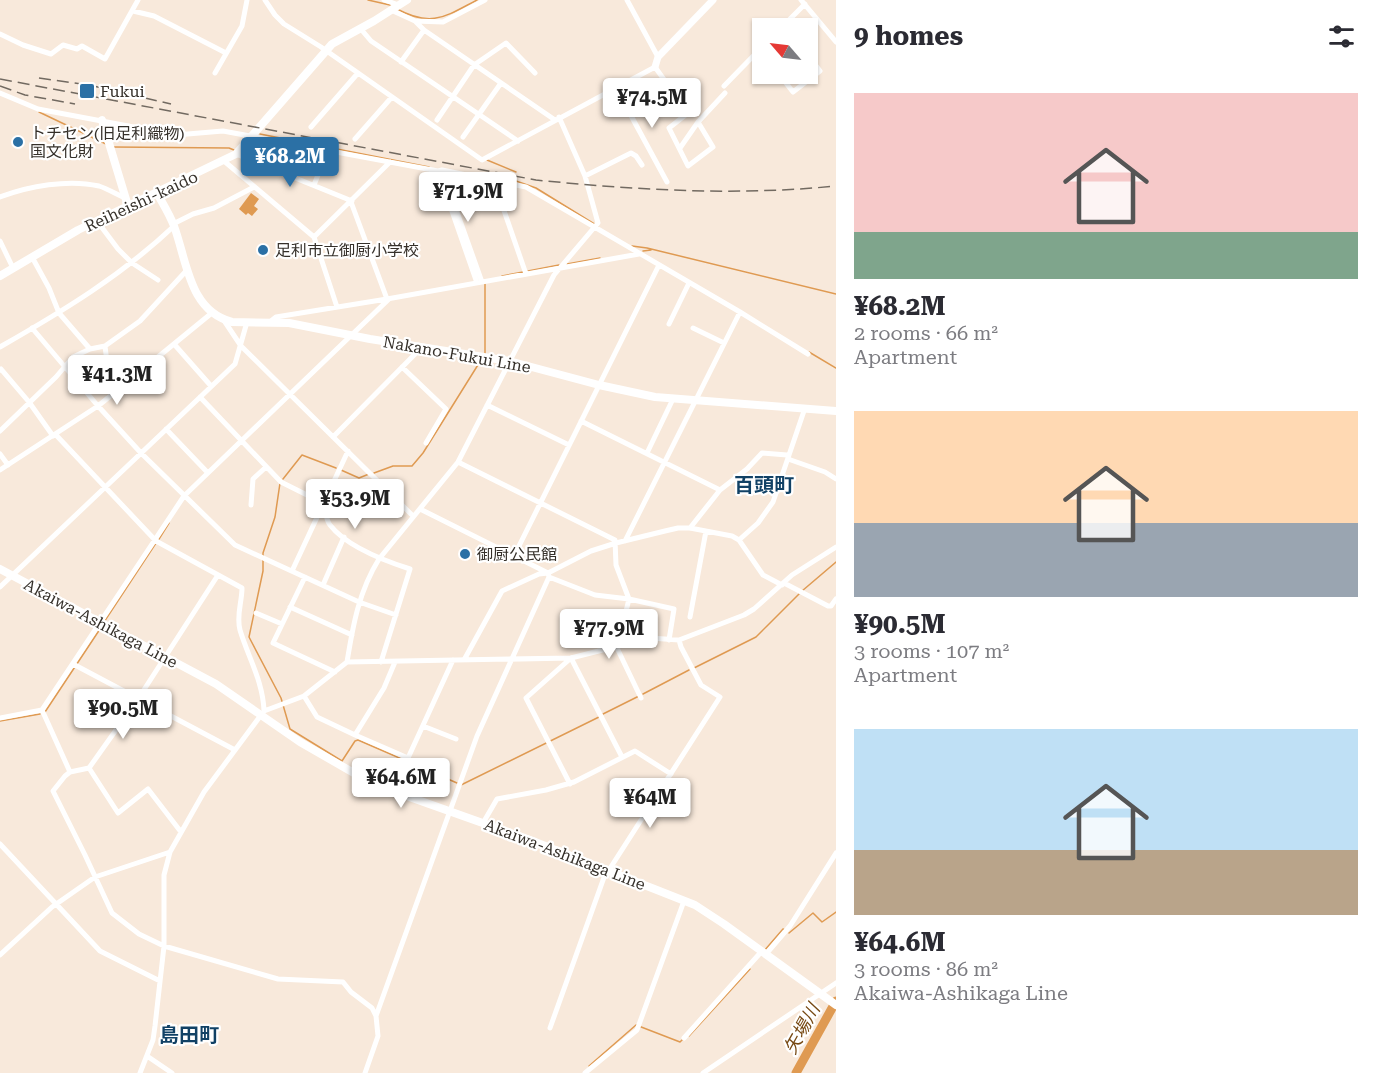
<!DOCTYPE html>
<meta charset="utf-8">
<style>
:root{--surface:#fff;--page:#f7f7f7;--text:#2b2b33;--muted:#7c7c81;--accent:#2b70a5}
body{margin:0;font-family:"Roboto Serif","Noto Sans JP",serif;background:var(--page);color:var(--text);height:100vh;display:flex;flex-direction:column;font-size:22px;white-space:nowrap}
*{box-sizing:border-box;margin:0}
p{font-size:20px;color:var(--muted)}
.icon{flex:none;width:33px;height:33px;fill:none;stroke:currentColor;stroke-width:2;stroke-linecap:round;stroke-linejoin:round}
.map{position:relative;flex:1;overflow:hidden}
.panel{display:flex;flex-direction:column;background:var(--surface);width:540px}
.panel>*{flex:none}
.needle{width:39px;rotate:298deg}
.fabs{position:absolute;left:752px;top:18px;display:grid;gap:12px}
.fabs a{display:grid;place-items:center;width:66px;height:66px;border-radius:0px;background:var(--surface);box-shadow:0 2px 4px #0004;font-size:30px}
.price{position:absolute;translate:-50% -51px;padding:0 14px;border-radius:6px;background:#fff;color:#222;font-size:20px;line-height:39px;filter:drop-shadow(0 2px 3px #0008)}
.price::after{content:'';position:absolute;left:50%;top:36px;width:18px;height:14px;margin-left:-9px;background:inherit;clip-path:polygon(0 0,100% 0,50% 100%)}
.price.active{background:var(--accent);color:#fff}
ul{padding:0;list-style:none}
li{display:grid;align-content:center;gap:12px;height:318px;padding:0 18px}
li span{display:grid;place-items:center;height:186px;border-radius:0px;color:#555}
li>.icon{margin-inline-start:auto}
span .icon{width:108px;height:108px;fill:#fffc;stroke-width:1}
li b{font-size:26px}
h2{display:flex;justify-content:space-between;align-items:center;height:72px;padding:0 18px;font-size:26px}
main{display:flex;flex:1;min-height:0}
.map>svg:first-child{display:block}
.water{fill:#df9a52}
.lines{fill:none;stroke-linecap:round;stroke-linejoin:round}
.stream{stroke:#df9a52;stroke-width:1.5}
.river{stroke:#df9a52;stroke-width:9}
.minor{stroke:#fff;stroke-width:5}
.tertiary{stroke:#fff;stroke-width:7}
.secondary{stroke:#fff;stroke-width:8}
.rail{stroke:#726a61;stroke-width:1.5;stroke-dasharray:12 6;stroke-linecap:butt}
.poi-dot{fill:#2b70a5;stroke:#fff;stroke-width:2}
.labels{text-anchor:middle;stroke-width:4.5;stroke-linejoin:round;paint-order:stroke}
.poi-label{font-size:16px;fill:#35302a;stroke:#fff;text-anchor:start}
.street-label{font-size:16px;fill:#35302a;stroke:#fff}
.water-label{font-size:18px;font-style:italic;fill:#774913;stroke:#fff}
.quarter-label{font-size:20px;font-weight:bold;fill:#114165;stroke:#fff}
</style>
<main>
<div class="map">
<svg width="836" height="1073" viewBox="0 0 836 1073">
<rect width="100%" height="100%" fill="#f8e9db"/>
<path class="water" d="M251,193L259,199L254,206L258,209L252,216L248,213L246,215L239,209Z"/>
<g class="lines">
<path class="stream" d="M368,0L390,5
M397,9C432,28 446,16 477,0
M39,112L106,144
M260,134L429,167
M113,147L229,148L234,150
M487,160L516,172
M516,181L536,188L596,225
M632,246L647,248L836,294
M643,251L651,250
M567,264L600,258
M528,271L559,265
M502,276L523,272
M809,352L836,368
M485,354V284
M341,470L359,478L369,474
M374,473L393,466H412L423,453L481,360
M283,479L302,455L336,468
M280,483L275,517L263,553V571L249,637L281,698L290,729L342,761L355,741L358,740L457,783
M159,539L169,523
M802,591L836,562
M104,622L156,543
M694,668L756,637L799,594
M643,694L689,670
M45,712L102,626
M603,714L639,696
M0,721L40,714
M461,785L599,717
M789,933L813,913L822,922L836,912
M764,951L783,929L785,930
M689,1036L750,969
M589,1066L636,1025L680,1042L682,1040"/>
<path class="river" d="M796,1073L836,1001"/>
<path class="minor" d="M265,0L275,15L284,24L321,47L482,160L655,67L688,113L669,128L688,166L713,147L698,122L680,148
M384,0L396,4L395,7
M627,0L658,57
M801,0L836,42
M391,10L415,21L424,30L555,120
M133,11L154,16L226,53
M415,21L443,22L485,0
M360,28L371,41L518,141
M781,28L805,4
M0,34L23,45L51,54L63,45L77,49L82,46L105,59L138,0
M401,62L424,30
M215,73L242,26L247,0
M779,74L793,92L820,71L807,54
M724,86L762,47
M616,88L667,182
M0,93L38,109L176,135L223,131L438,171L442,170L526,187L740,312L808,354
M437,120L474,65L506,43L535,73
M698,122L725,93
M311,127L358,73
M463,137L501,83
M355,139L391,98
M236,154L352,201
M224,161L314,237L337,307
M442,170L482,282
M438,171L477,283
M585,176L631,153L636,156L642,165
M493,179L526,274
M314,185L328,150
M0,197C29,186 68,179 99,186C108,189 116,194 125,198
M351,202L387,299
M97,221L118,249L132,263L158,280
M173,224L193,214L214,208L254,187
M314,237L390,162
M0,241L13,268
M32,257L49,288L59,313L90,349
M223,319L241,346L413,516
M271,321L276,317L387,299L639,254
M669,324L689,283
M32,328L98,406L141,453L235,545L359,602L396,615
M693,328L724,343
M174,344L211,386
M105,346L107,362L119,389
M0,347C63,311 121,276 174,226
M402,367L446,409L426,443
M0,370L1,369L29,402L53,436
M200,397L281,482L325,504
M487,405L569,445
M581,421L720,490
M166,429L208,473
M0,431L56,377L73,357L90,349L105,346L140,321L187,270
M56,435L156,541L242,588C242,602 236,616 240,630C248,657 263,681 264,711
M333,437L421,348
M647,453L673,399
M0,454L8,465
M788,459L825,472L836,479
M458,462L615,540L616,565L629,599L617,648L641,698
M0,470L98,406L213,312
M251,505L253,479L266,467
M324,506C326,512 326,520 330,525C347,547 385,561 410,569L381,662
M420,509L548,573L549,577L595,595L629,599L674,609L669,640
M690,528L720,490L747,469L762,453L787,455
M739,540L758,523L773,502L805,408
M625,541L740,312
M514,556L659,265
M292,571L348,451
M305,577L273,643L335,672
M784,583L828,606H831L836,599
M323,585L344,537
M0,587L235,364L247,322
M290,607L352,635
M256,613L282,624
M690,617L706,531
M464,660L502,591L539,574L548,573L591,551L616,543L665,531L678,528H690L732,536L739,540L763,575L782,585
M347,662L571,658L650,638L679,640L744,615L754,609L792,575L836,547
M73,664L235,750
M304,696L317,717L355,735L384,688L395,662
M42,710L70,772L65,776L53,791L85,855L112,913L139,934L164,946L278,979L343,982L351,992L372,1008L376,1016L378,1036L365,1073
M0,718L42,710L184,496L389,299
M423,726L456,739
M355,735L408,758L453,660
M89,768L118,813L148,789L181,832
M70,772L89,768L138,699L218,575
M570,784L526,698L571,658L622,757
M483,823L497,799L546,790L574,782L635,751L671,774
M0,844L100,951L160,981
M609,870L720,697L701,685L681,647L679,640
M766,954L790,926L836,853
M0,955L52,907L95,877L170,852
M376,1016L477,736L549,577
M550,1028L607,869
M684,1038L762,951
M147,1056L172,1073
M140,1073L153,1040L155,1026L164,946V875L170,852L204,792L264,711L304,696L347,662C353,625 359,591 379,559L458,462L554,275L598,223L585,176L559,117
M585,1073L637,1030L684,901
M703,1073L836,983"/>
<path class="tertiary" d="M655,67L658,57L713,0"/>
<path class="secondary" d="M102,120L128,206
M157,193C163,204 170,215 174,226C187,261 189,311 232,322L289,323L370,339L509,361L599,385L655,397L836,411
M0,276L78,230L236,154L332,44L374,21L407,0
M0,569L216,684L300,742L373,784L530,840L695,905L724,924L836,1005"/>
<path class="rail" d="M39,78L89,85L171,104
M0,79L536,180C636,190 736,196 836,186
M0,86L25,95L75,104"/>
</g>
<g class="poi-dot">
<rect x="79" y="83" width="16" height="16" rx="3"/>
<circle cx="18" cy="142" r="6"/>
<circle cx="263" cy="250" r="6"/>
<circle cx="465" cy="554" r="6"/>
</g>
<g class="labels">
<g class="poi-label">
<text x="100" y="97">Fukui</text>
<text x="30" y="139">トチセン(旧足利織物)<tspan x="30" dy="18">国文化財</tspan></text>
<text x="275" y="256">足利市立御厨小学校</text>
<text x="477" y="560">御厨公民館</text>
</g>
<g class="street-label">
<text transform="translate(141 201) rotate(-25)" y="6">Reiheishi-kaido</text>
<text transform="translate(457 354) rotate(10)" y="6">Nakano-Fukui Line</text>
<text transform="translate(101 623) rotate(28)" y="6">Akaiwa-Ashikaga Line</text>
<text transform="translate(565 854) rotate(21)" y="6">Akaiwa-Ashikaga Line</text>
</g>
<g class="water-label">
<text transform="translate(802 1029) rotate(-61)" y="6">矢場川</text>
</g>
<g class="quarter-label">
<text x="764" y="492">百頭町</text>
<text x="189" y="1042">島田町</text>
</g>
</g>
</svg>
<div class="fabs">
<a><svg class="needle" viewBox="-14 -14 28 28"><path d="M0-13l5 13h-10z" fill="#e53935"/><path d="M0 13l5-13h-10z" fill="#7c7c81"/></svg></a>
</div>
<b class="price" style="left:652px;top:129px">¥74.5M</b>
<b class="price active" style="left:290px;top:188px">¥68.2M</b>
<b class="price" style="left:468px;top:223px">¥71.9M</b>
<b class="price" style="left:117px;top:406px">¥41.3M</b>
<b class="price" style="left:355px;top:530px">¥53.9M</b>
<b class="price" style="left:609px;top:660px">¥77.9M</b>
<b class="price" style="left:123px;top:740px">¥90.5M</b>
<b class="price" style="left:401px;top:809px">¥64.6M</b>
<b class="price" style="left:650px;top:829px">¥64M</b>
</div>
<section class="panel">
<h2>9 homes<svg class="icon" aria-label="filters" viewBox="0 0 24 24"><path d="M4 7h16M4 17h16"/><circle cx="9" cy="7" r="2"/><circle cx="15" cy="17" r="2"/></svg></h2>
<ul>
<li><span style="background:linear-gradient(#f6c9c9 75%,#7fa58c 0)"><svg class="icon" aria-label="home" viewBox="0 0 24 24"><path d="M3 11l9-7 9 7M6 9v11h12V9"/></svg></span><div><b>¥68.2M</b><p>2 rooms · 66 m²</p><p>Apartment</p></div></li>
<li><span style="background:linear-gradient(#ffd9b3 60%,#9aa5b1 0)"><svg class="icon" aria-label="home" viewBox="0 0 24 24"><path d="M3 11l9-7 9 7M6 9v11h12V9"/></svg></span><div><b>¥90.5M</b><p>3 rooms · 107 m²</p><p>Apartment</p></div></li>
<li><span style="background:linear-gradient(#bfe0f5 65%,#b9a48a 0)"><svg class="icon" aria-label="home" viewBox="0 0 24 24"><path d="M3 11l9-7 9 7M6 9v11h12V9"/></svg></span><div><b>¥64.6M</b><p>3 rooms · 86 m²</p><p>Akaiwa-Ashikaga Line</p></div></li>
</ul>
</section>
</main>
